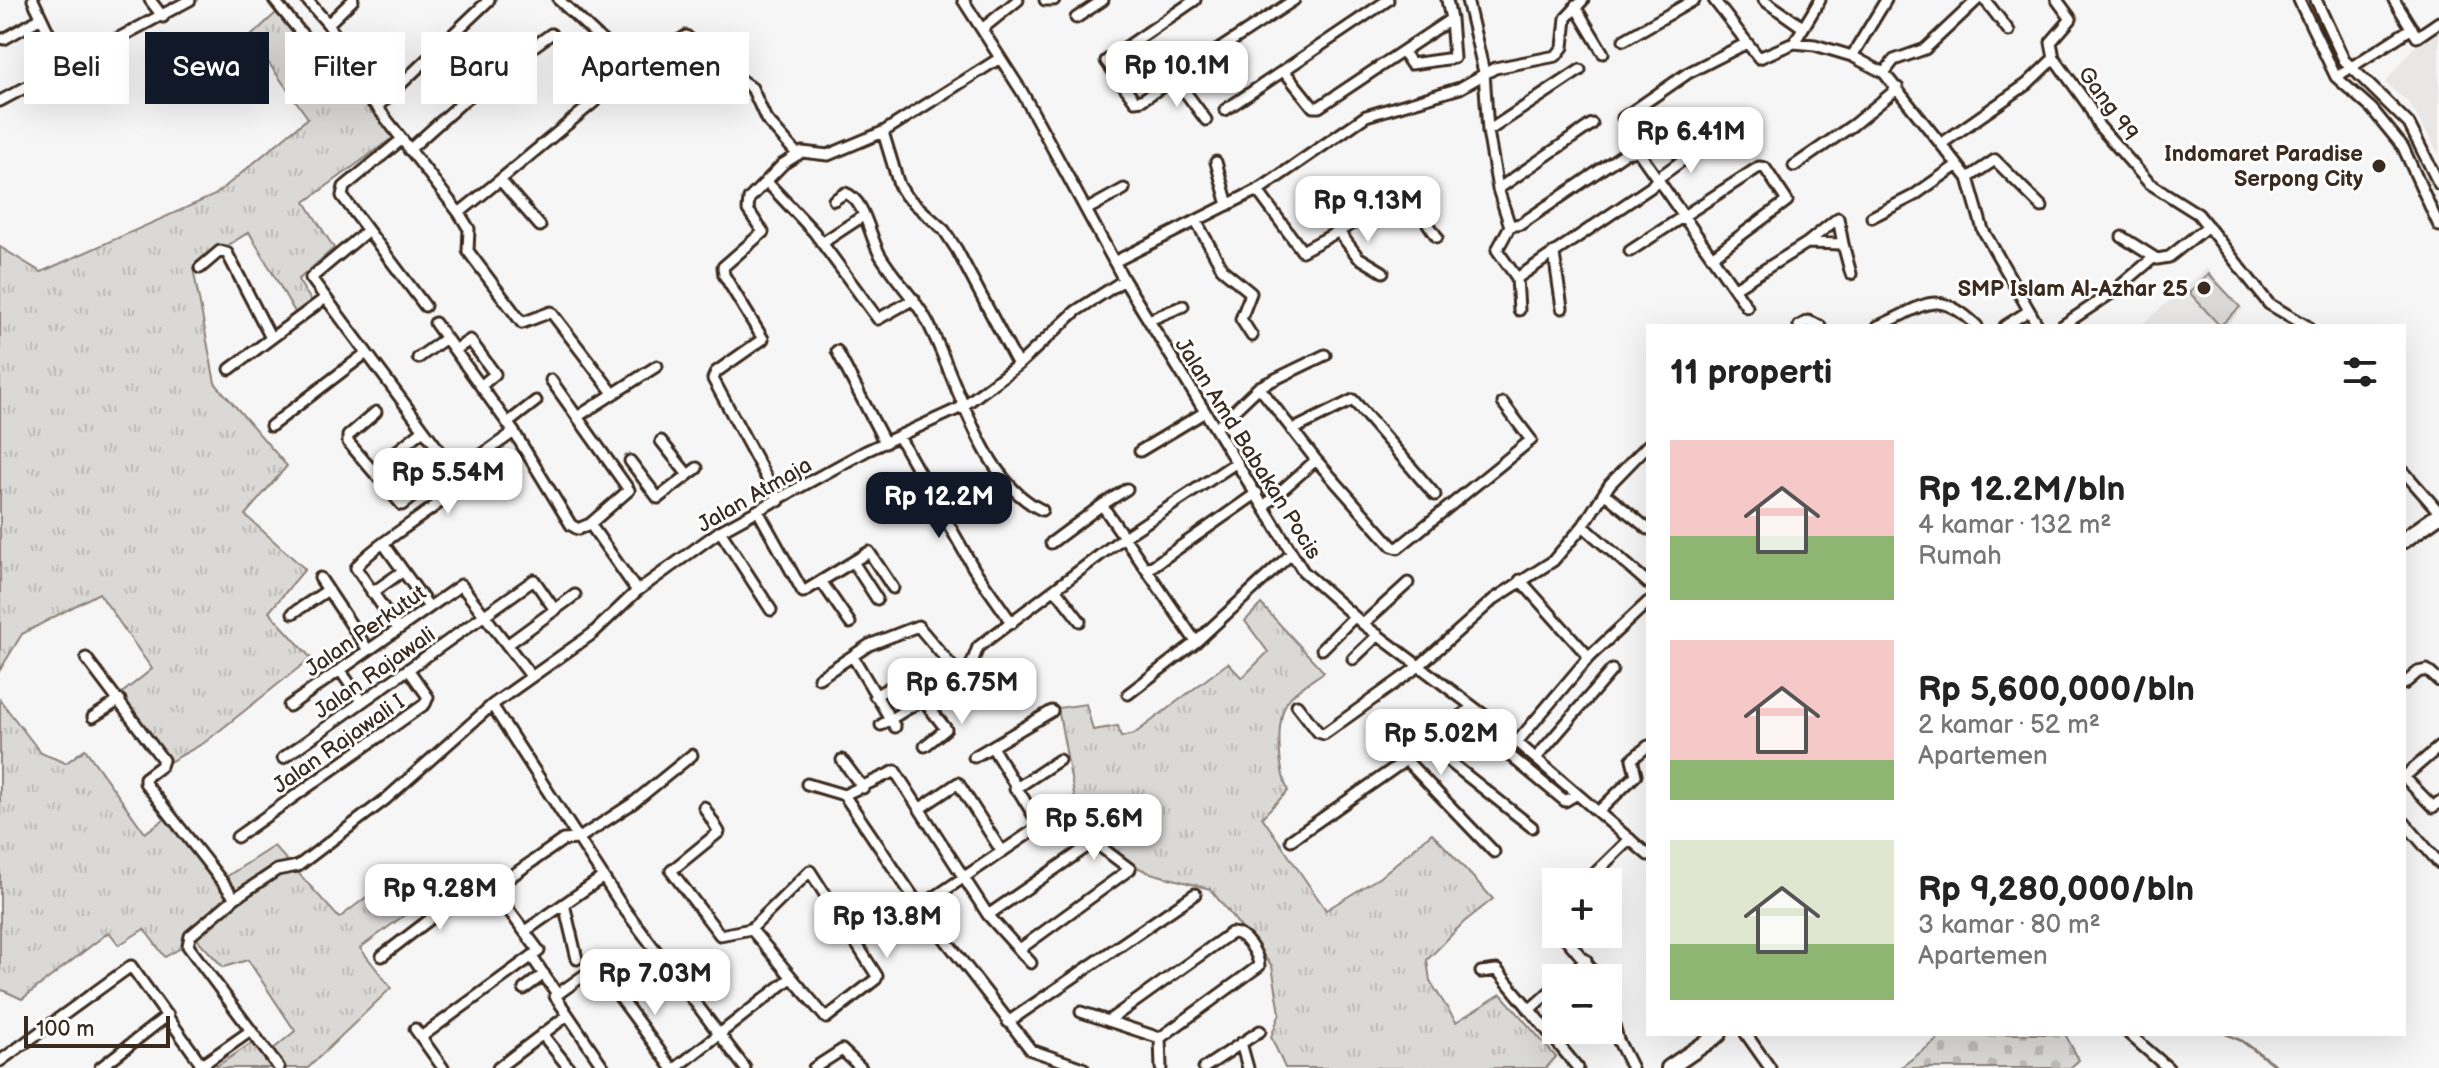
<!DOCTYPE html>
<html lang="id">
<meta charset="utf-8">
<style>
:root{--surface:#fff;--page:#f2f2f2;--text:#222;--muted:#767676;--accent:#111827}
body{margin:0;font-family:"Balsamiq Sans",sans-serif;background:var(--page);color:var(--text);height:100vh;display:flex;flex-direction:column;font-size:30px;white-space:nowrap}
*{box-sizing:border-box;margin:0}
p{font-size:26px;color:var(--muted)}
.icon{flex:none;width:44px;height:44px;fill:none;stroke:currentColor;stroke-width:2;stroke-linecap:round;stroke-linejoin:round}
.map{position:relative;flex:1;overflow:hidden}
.side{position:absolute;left:1646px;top:324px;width:760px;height:712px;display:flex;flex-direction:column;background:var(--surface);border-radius:0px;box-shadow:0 8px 32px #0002}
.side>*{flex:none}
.hud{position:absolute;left:24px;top:32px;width:760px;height:72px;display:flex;gap:16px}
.controls{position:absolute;left:1542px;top:868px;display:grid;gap:16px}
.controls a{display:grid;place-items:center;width:80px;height:80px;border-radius:0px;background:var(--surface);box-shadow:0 8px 32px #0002;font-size:40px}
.scale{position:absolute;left:24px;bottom:20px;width:146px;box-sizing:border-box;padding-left:8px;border:4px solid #3b2a1e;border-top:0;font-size:22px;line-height:28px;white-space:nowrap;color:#3b2a1e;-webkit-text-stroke:6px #fff;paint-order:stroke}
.price{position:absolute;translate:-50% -68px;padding:0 18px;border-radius:16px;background:#fff;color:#222;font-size:26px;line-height:52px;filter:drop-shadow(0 2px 4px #0008)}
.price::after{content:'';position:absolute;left:50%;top:48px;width:24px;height:18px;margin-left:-12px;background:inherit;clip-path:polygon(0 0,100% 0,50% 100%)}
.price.selected{background:var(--accent);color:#fff}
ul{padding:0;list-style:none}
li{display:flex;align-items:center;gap:24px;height:200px;padding:0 24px}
li span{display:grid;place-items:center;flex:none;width:224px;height:160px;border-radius:0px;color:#555}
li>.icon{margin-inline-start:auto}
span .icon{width:96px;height:96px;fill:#fffc;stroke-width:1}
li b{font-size:34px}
h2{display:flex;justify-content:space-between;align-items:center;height:96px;padding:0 24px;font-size:34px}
.chip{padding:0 28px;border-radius:0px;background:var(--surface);box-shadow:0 8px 32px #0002;font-size:28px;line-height:72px}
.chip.selected{background:var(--accent);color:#fff}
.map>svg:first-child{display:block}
.built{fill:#e9e7e6}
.grass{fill:url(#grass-tufts);stroke:#8b827a;stroke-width:2}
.cemetery{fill:url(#cemetery-stones);stroke:#8b827a;stroke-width:2}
.pitch{fill:#dbd9d6;stroke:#8b827a;stroke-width:2}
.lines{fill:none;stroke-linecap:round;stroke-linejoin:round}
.stream{stroke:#847972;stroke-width:3}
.minor-casing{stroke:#3b2a1e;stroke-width:15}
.primary-casing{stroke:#3b2a1e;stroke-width:20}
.minor{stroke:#fff;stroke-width:9}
.primary{stroke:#fff;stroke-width:14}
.poi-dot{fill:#3b2a1e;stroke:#fff;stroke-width:3}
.labels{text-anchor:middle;stroke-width:6;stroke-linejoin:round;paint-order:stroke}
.street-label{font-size:22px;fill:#3b2a1e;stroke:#fff}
.poi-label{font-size:22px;font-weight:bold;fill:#3b2a1e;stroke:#fff;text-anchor:end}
</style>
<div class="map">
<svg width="2439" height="1068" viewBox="0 0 2439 1068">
<defs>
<pattern id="grass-tufts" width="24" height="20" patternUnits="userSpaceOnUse" patternTransform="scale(2)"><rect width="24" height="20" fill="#dbd9d6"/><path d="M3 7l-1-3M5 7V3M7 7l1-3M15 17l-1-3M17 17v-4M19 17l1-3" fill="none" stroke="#bdbab7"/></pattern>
<pattern id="cemetery-stones" width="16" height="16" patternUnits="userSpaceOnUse" patternTransform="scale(2)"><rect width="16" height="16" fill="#dbd9d6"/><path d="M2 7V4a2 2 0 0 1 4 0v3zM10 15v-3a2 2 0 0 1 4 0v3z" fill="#bdbab7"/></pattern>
</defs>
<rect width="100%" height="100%" fill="#f7f6f6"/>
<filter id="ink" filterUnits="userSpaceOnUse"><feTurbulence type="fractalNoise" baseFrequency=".0125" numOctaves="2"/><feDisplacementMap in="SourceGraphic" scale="16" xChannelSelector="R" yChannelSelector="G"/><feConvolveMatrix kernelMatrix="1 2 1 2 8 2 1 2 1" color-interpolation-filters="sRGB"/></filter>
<g filter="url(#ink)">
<path class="built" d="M2439,31V154L2409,103L2385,83L2413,48Z
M2207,268L2243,309L2227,326H2140Z"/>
<path class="grass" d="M276,13L395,136L305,202L334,248L298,280L312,302L296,314L249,232L193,268L215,383L287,466L245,515L305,569L269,612L311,658L204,743L166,764L117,697L152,669L99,593L22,634L0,670V247L41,272L215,195L308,118L250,37Z
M1261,604L1324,672C1313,680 1297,689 1289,699C1274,719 1279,771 1288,791L1262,817L1326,910L1380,877L1432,833L1493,899L1464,922L1427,960L1430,981L1456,1022L1501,994L1556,1057L1546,1068H1285L1271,1037L1280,1013L1272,966L1210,889L1147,872L1119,858L1098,838L1075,800L1058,708L1086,704L1093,730L1118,726L1121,737L1134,734L1228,663L1242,678L1268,652L1245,621Z
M0,700L41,753L66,763L85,749L145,833L167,817L215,884L274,846L339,918L394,876L414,908L360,948L391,988L308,1068H214L252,1043L266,1055L295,1031L248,960L223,967L197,939L165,957L144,929L119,945L109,932L22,999L0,989Z"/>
<path class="cemetery" d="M1933,1034H2065L2079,1060L2070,1068H1900L1937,1040Z"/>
<path class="pitch" d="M2209,274L2240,307L2220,326L2189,292Z"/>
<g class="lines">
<path class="stream" d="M2226,1034L2242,1041L2279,1068
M2263,1068L2274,1065"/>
<g class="minor-casing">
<path id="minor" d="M33,0L65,67
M150,0L163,17
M274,0L329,67L358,87L377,107L459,213L469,229L468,251L522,323L551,312L610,389L613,394L577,417
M307,0L328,24L353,0
M559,0L629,66L640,65L686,36L721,66L752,88L766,119L798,155
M963,0L1022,92L1124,280L1303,571L1363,624L1492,721L1648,855
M1045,0H1054
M1195,0L1106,61L1135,101L1142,100L1294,0
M1467,0L1484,72L1488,131
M1714,0L1759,58L1794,43L1815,45L1852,56L1884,73L1968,178L1983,230L2038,326
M1764,0L1801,26
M1985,0L2009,31
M2299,0L2336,77L2372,109L2403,147L2439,226
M2316,0L2344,60L2409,124L2439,184
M2394,0L2417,37L2439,22
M1575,6L1603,53
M1076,18L1103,0
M328,24L351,59V81
M982,29L1018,0
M4,39L41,18
M1624,40L1694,0
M1794,43L1820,0
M1403,52L1411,64L1454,58L1451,19
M1852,56L1886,0
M2054,58L2051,42L2071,19L2057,0
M1580,70L1488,131L1498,189L1510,226L1521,224L1625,153L1638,151L1747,307
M1285,72L1313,107H1319L1451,19L1447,0
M1884,73L1894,60L1925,49L1977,0
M2336,77L2412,28
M1175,78L1206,120
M0,101L190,0
M377,107L489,0
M1225,110L1388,0
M1623,118L1688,73L1745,44
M883,132L899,185L906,196L944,230L957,250L1018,365
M401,140L344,187L342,196L425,306
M1941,144L2027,84L2054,58L2088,105L2099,126L2149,183L2198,214L2269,304L2307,326
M409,150L486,81L551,34
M1216,162L1228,205
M1794,166L1853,125L1898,88
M1968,178L1995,160L2042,207
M500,180L594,102
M766,181L814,232L878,319L914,299
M1498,189L1592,124
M1257,190L1302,251L1408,194L1437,237
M834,200L845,193C865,199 870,238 880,255C893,277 913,296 926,319C956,374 980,482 1042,510
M1086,210L1124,189
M459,213L500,180L540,226
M1872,217L1913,196L1956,166
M1196,221L1223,270L1251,293L1241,319L1252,336
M1510,226L1497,250L1517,278L1519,310
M367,231L311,278L456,473L514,432L571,525L578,529L590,524
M1339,232L1358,257L1383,272
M2122,237L2157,259L2169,257L2208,226
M822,243L863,216
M1807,243L1838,218L1843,244
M1630,251L1759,167L1765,168L1787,201L1713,256
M1554,254L1562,308
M1114,262L1263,187L1366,116L1460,88L1495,68L1556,56L1563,47L1566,18L1583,0
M200,268L220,251L227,253L271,338
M1517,278L1651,187L1658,178L1705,144
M1735,288L1807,243L1843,244L1851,274
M1149,320L1183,306
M435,323L514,432
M1799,326L1808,321L1820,326
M1878,326C1923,308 1935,285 1977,326
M2005,326L2027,312
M2062,326L2113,292L2152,259
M455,350L470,340L495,374L482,385
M837,351L885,443
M418,358L446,338
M230,369L324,299
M551,380L629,490L590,524L637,591
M1259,387L1325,355
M613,394L657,366
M376,412L348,436V442L402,505L433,480
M509,422L536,401
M271,426L365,354
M1216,428L1259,387L1316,460
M1292,430L1353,400L1435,495
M899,437L974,569L1012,623
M661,441L688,475
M1140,451L1205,412
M630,461L658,498L697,468
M373,470L423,430
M2404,472L2439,512
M1127,489L1102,505L1124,537L1237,462
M1604,493L1648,529
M779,501L713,379L716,372L763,339L724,275L723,267L763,232L748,210L749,199L783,164L802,152L828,155L883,132L1000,58
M1265,505L1316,460L1392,546L1398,548L1531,440L1503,403
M758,511L803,592L869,552L893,588
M1583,526L1648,583
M720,531L771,610
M383,543L429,607
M1051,543L1102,505
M853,562L877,599
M1147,570L1257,493
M320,578L368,650
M1520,580L1589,657
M821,581L850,623
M1056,590L1080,621
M372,593L403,571
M293,613L328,590
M1363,624L1408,583
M398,629L356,568C371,544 458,498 461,480L456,473
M507,645L575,595
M1322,649L1354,617
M853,657L895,727
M86,658L163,760L161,766L145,778V783L235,898
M1353,659L1378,635
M340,670L362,702
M819,678L869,645L918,626L961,677
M2404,684L2418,672L2427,670L2439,681
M1128,694L1196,642L1291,554
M875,696L906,678L946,729L925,746
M492,705L622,906L745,1068
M1297,705L1318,732L1324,734L1419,666L1494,599L1553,561L1583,526L1610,484L1648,445
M289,706L461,585L531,676
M1477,711L1440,747L1441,755L1532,827
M93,717L120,700
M1467,720L1565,801L1577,794
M881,725L969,671L978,647L1124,537L1196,642
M1517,742L1589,657L1648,602
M992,747L1040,826
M974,757L1052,711
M283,758L534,580L555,610
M1536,758L1612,670
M842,760L863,788
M1406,760L1494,852
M2404,777L2433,807L2439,802
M2404,777L2439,747
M807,784L844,795L895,771L988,915L1031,963
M1015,789L1059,760
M844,795L920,907L1031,1050L1083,1068
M704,807L719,832L671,871L720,935L751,929L826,1018L876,979L877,976L810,871L751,929
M922,807L958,783L1002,852
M1599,811L1636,775L1632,759L1648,746
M2404,822L2439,863
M237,837L425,704L428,697L408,669
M1291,840L1406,760L1472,707
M1586,882L1630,839
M564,904L577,959
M920,907L1071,805
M988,915L1094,842L1130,869L1020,949
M1549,920L1556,928
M525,931L603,877
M1562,934L1599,978
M382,956L463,894L493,889L563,840L578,839L633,803L692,755
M532,957L557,994
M1481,972L1497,970L1578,1068
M1565,978L1586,960
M524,989L544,974
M1608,1001L1618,1040L1632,1068
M1529,1010L1556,986
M1081,1012L1160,1038L1161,1068
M1108,1021L1231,933C1245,932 1258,953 1259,966L1160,1038
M1008,1022L1195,894
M415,1029L443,1068
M542,1034L569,1068
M1746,1034L1770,1068
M2129,1034L2168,1068
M421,1037L539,951L493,889
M1241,1043L1248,1068
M0,1061L131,966L202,1065
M199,1067L249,1032
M100,1068L168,1015
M279,1068L188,946L190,936L235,898L277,870L298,866L386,799L492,705L592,634L637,591L720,531L866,451L962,407L1018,365L1076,311L1124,280
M498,1068L568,1015
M604,1068L555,996L597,966L672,1068
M676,1068L791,978
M814,1068L842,1050L861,1068
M1204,1068L1260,1031"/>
</g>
<g class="primary-casing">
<path id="primary" d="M2404,540L2439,515
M1669,1068L1719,1034"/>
</g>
<use href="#minor" class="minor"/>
<use href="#primary" class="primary"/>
</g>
</g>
<g class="poi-dot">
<circle cx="2379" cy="166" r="8"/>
<circle cx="2204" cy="288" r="8"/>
</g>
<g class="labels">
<g class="street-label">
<text transform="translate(2109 103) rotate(54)" y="8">Gang 99</text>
<text transform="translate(1249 448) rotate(58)" y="8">Jalan Amd Babakan Pocis</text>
<text transform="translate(754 494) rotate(-30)" y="8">Jalan Atmaja</text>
<text transform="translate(365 630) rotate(-35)" y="8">Jalan Perkutut</text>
<text transform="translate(374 672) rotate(-35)" y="8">Jalan Rajawali</text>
<text transform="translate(338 743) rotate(-35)" y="8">Jalan Rajawali I</text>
</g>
<g class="poi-label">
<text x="2363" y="161">Indomaret Paradise<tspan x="2363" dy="25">Serpong City</tspan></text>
<text x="2188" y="296">SMP Islam Al-Azhar 25</text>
</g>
</g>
</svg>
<div class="controls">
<a>+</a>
<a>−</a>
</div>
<div class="scale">100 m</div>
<b class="price" style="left:1177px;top:109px">Rp 10.1M</b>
<b class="price" style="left:1691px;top:175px">Rp 6.41M</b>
<b class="price" style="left:1368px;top:244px">Rp 9.13M</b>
<b class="price" style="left:448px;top:516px">Rp 5.54M</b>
<b class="price selected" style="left:939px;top:540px">Rp 12.2M</b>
<b class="price" style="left:962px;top:726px">Rp 6.75M</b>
<b class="price" style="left:1441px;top:777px">Rp 5.02M</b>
<b class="price" style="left:1094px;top:862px">Rp 5.6M</b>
<b class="price" style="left:440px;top:932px">Rp 9.28M</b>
<b class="price" style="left:887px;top:960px">Rp 13.8M</b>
<b class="price" style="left:655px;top:1017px">Rp 7.03M</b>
<div class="hud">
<a class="chip">Beli</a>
<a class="chip selected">Sewa</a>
<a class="chip">Filter</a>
<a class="chip">Baru</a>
<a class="chip">Apartemen</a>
</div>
<section class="side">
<h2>11 properti<svg class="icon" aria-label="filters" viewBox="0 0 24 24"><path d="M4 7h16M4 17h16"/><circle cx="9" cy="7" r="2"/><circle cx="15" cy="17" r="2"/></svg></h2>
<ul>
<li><span style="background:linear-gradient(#f6c9c9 60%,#8fb573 0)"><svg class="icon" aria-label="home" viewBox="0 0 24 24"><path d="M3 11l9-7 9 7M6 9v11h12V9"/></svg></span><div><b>Rp 12.2M/bln</b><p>4 kamar · 132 m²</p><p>Rumah</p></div></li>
<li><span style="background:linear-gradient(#f6c9c9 75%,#8fb573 0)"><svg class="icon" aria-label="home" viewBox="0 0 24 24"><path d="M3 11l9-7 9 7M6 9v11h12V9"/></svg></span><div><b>Rp 5,600,000/bln</b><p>2 kamar · 52 m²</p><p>Apartemen</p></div></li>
<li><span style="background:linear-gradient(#dfe7d0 65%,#8fb573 0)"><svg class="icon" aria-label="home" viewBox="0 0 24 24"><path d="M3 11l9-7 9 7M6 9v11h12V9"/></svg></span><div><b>Rp 9,280,000/bln</b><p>3 kamar · 80 m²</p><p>Apartemen</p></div></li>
</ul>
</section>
</div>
